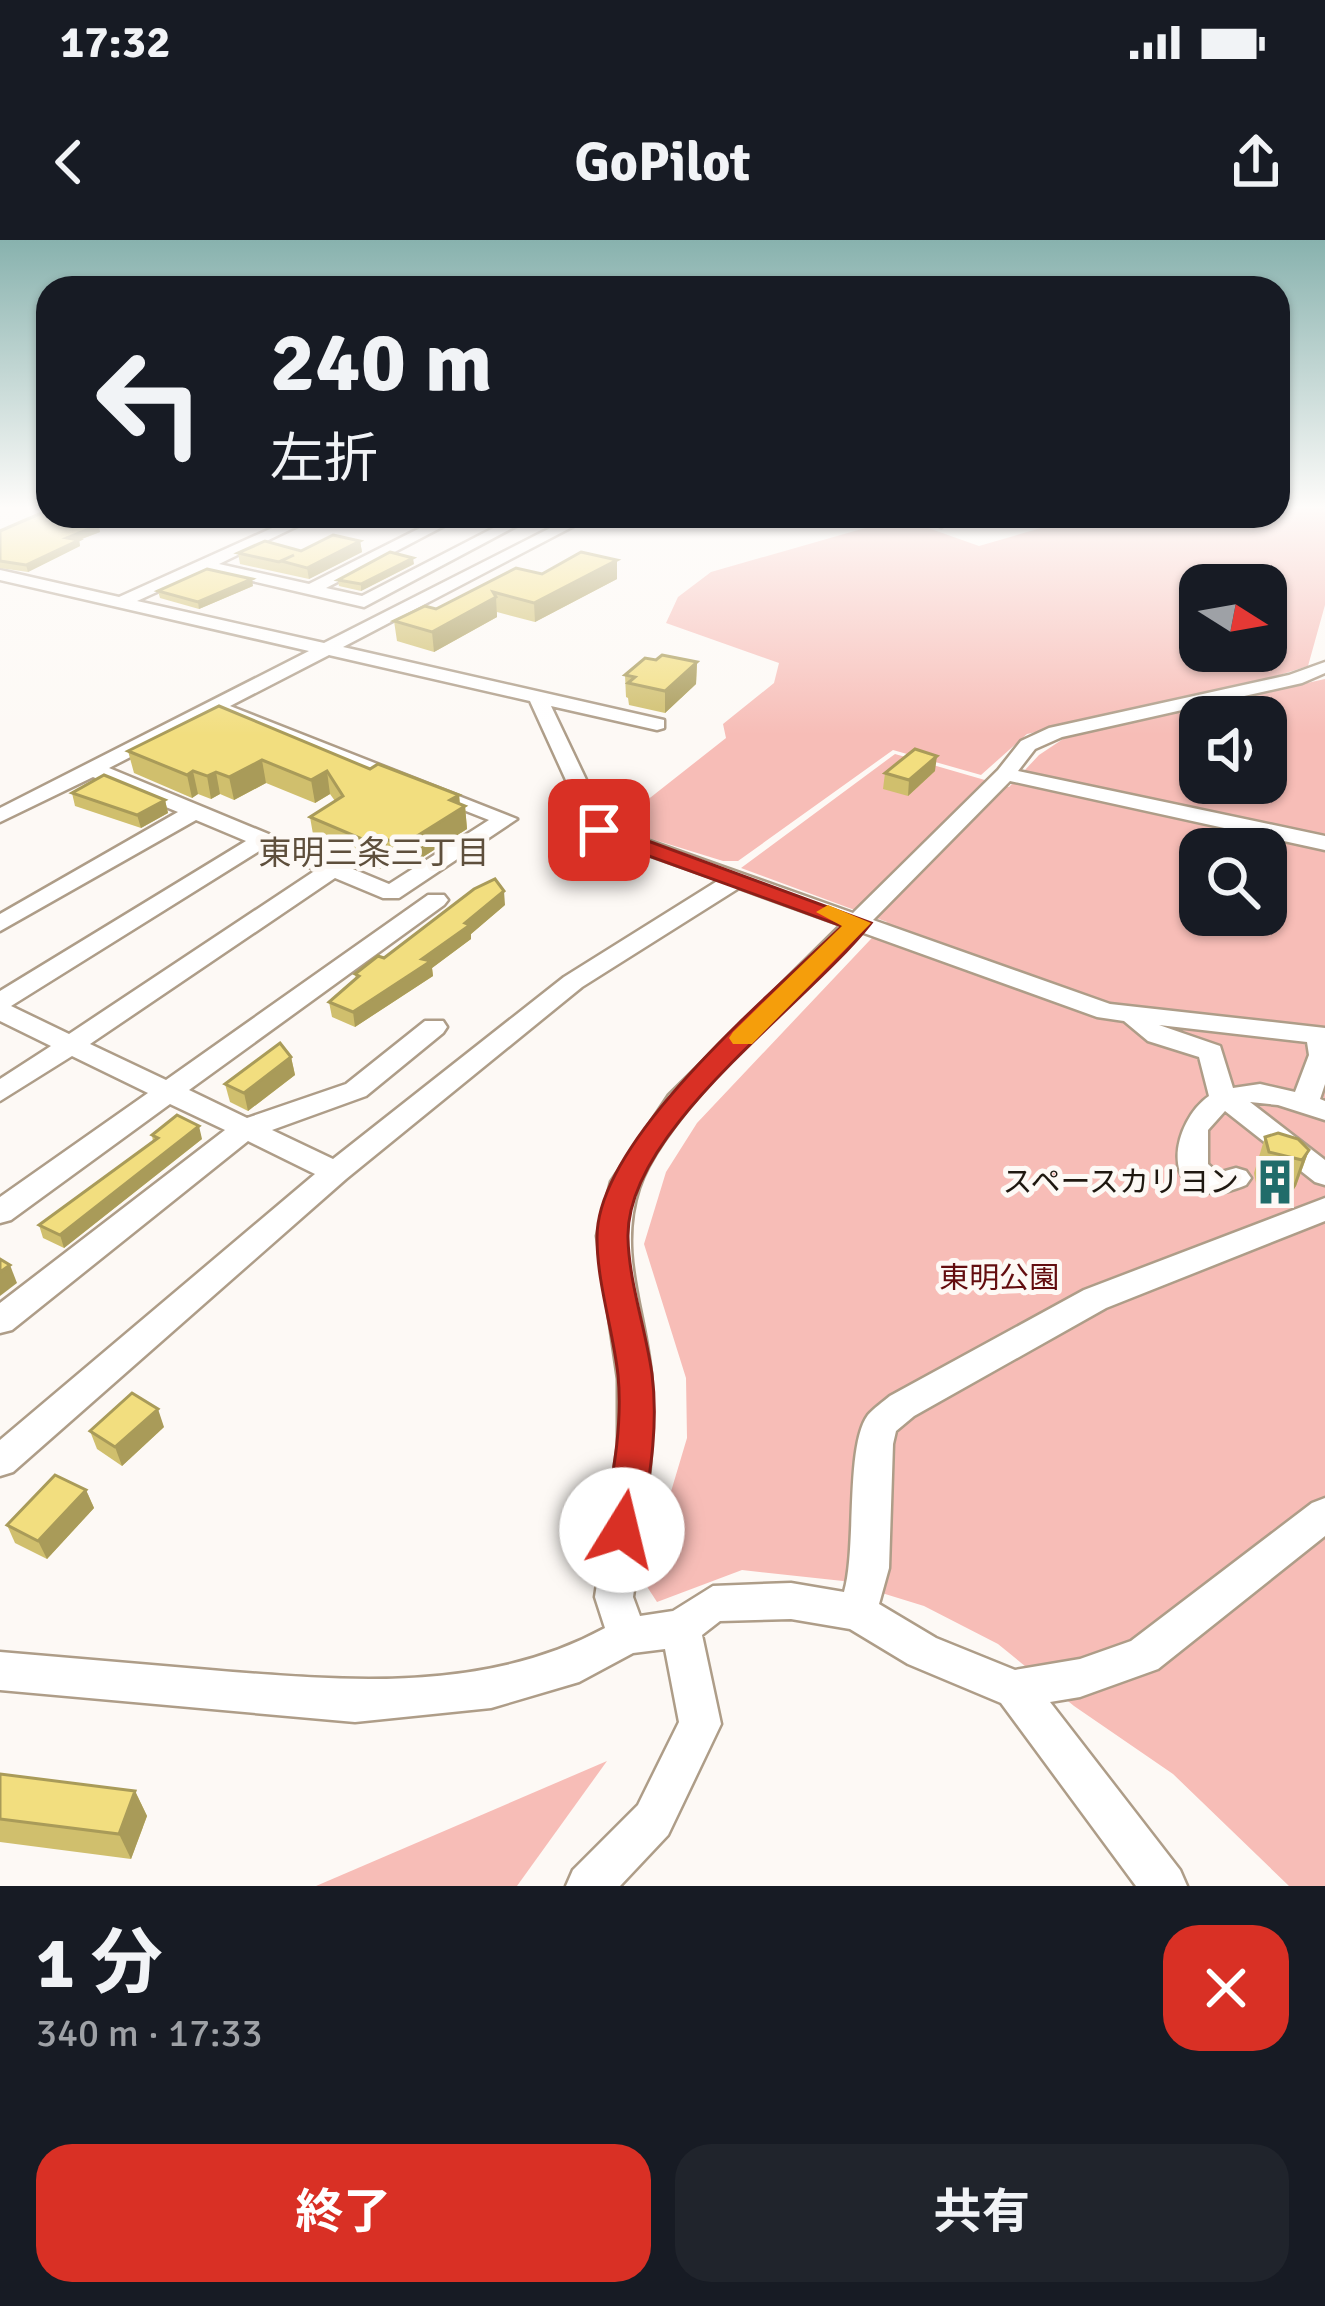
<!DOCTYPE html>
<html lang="ja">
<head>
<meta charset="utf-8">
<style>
	body { margin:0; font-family:Signika,"Noto Sans JP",sans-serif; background:#20242c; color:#f1f3f6; height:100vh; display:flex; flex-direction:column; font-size:45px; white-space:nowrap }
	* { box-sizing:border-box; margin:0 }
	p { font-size:39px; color:#9ea1a6 }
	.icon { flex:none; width:66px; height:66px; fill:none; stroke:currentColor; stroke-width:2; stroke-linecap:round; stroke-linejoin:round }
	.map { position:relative; height:1646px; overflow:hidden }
	.sheet { display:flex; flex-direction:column; background:#171b24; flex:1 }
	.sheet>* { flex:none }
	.top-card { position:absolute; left:36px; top:36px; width:1254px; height:252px; border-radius:36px; box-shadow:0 3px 9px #0004; background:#171b24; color:#f1f3f6; overflow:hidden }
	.needle { width:78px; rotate:101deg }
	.fabs { position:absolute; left:1179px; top:324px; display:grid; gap:24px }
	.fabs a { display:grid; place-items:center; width:108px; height:108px; border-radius:24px; background:#171b24; box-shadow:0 3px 9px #0004; font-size:60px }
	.pin { position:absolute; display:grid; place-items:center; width:102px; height:102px; color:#fff; margin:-51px; border-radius:24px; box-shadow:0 6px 18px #0006 }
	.me { position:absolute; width:132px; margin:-66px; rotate:9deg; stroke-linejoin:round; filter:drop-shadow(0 0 9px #0008) }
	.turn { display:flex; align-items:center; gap:42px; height:252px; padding:0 36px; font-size:54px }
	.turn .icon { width:156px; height:156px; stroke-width:2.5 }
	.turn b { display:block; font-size:84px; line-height:102px }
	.round { display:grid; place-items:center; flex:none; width:126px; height:126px; border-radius:36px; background:#20242c }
	.summary { display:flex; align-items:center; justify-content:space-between; height:204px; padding:0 36px }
	h1 { font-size:72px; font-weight:700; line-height:90px }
	.action { display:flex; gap:24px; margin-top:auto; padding:24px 36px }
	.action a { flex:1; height:138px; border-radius:36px; background:#d93025; color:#fff; font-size:48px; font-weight:700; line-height:138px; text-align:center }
	.action a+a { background:#20242c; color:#f1f3f6 }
	.status { display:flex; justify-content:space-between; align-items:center; height:84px; padding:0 60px; background:#171b24; direction:ltr }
	.status svg { height:33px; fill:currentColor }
	header { display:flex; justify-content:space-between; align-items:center; height:156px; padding:0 36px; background:#171b24; font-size:54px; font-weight:700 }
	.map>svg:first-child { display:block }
	.green { fill:#f7bdb7; fill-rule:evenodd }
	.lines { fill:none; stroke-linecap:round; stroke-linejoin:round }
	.minor-casing { stroke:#ae9d88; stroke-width:5 }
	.minor { fill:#fff; fill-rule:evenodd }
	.wall { fill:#d0bf6d }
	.shaded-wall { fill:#a99b59 }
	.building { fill:#f2de7f; stroke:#a99b59; stroke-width:3 }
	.route { fill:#d93025; stroke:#8d1f18; stroke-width:3 }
	.slow { fill:#f59e0b }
	.labels { text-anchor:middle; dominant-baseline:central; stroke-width:10; stroke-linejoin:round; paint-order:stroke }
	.poi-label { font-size:30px; fill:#1f1810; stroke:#fdf9f5; text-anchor:end }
	.park-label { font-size:30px; fill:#630d0f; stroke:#fdf9f5 }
	.neighbourhood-label { font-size:33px; fill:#5e4f3c; stroke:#fdf9f5 }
</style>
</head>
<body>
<div class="status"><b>17:32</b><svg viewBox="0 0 49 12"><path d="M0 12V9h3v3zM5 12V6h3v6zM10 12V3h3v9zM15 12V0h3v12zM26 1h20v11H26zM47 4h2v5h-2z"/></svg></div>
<header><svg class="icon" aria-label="back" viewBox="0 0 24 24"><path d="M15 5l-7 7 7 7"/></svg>GoPilot<svg class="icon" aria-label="share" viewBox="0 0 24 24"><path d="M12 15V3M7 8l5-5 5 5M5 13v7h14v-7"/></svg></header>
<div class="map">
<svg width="1325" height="1646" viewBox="0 0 1325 1646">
	<rect width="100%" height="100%" fill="#fdf9f5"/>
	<g class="green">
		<path d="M1278,265H1325V365L1308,426L1245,446L1027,494L981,535L893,510L738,621H723L613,587L726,498L723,484L774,443L779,423L666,383L678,357L711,332L900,278L979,306L1058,283L1049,276H1278ZM1200,345H1266V411H1200Z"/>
		<path d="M1325,439V1646H1289L1173,1534L1074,1466L998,1404L924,1366L843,1341L742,1330L657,1362L644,1342L687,1198L686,1138L644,1004L666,932L697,883L887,682L741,628L895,514L1009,547L1039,515L1066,497ZM1200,477H1266V543H1200ZM1200,609H1266V675H1200Z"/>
		<polygon points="607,1521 517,1646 316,1646"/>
	</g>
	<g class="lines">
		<g class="minor-casing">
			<g id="minor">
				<path d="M299,276H318L219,324L309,344L444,276H463L326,348L362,356L517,276H535L364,367L205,330L137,361L324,403L574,276H593L343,407L664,480V488L657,490L551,466L608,586L853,673L998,530L1021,501L1049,488L1289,435L1325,422V433L1302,443L1062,497L1035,509L1018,531L1325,596V610L1010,541L873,680L1110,764L1325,788V844L1320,859L1325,861V880L1278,865L1250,862L1325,920V945L1315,942L1225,871L1208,890V924L1218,933L1236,928L1246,931L1251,938L1246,945C1238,948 1228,952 1219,953C1158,956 1173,881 1209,856L1199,817L1148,801L1124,781L1097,777L861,692C802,752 664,872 639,948C616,1018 649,1077 652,1147C655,1218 643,1287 633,1357L640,1376L673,1371L713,1346L791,1343L844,1352C857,1307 845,1206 868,1175C874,1168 883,1162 890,1156L1084,1050L1325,958V981L1106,1068L914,1176L896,1191L893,1204L889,1328L879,1364L936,1398L1015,1430L1080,1419L1131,1401L1312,1263L1325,1258V1296L1158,1429L1080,1457L1050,1462L1180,1630L1187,1646H1136L1001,1463L908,1424L850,1389L791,1379L720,1381L702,1395L721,1484L668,1595L620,1646H566L573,1630L638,1565L679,1482L665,1409L633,1413L579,1442L491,1468L355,1482L0,1450V1412C70,1418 140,1424 210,1430C342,1441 484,1454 605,1388L595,1357L618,1205V1139L597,996L611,942L669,855L841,685L739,648L582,747L346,939L13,1232L0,1236V1200L315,934L248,901L12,1090L0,1093V1063L225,890L170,864L11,980L0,983V957L148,853L72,816L0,861V839L51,806L0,781V751L246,601L196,580L0,691V674L178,572L93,537L0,582V568L309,411L0,340V330L119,357ZM329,415L530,461L591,595L719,640L564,737L333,919L272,890L366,856L443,793L447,787L443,781H425L346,844L247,878L189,850L444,665L448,660L444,655H428L166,840L90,804L335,638L383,658H399L517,579L230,466ZM216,473L489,580L389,644L109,528ZM264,608L316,630L69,794L11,766ZM1159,785L1307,802L1309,815L1295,852L1260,844L1233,848L1220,806Z"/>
				<polygon points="939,276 956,276 941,287 933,282"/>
			</g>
		</g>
		<use href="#minor" class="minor"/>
	</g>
	<g class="wall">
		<polygon points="0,291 100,292 79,300 80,306 28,332 0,328"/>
		<polygon points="360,301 362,312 309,339 240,324 238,313 301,311"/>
		<polygon points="414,324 361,351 339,346 338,340"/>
		<polygon points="542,334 617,339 535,382 497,372 497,377 434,412 397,401 394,381"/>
		<polygon points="253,346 199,369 160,358 158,351"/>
		<polygon points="656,420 697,422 696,444 665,473 629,465 628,458 626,457 625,435"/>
		<polygon points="128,511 370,529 459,555 460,564 465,566 467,589 404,629 389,623 380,629 314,600 310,577 335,561 330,554 315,563 266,543 234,560 220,554 211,559 198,554 192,558 134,533"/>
		<polygon points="935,531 908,556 883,549 885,533"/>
		<polygon points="72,553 165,560 168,573 141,588 75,566"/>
		<polygon points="505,665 471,694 471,699 432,728 433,736 355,787 332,777 329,762 356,739 355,734 384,718"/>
		<polygon points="291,817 295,835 248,871 230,862 225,844"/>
		<polygon points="152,895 202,899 64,1008 43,998 39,985 153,902"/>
		<polygon points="1265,897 1309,910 1296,946 1290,955 1257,948 1254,933"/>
		<polygon points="164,1187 122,1226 97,1209 90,1191"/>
		<polygon points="86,1250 94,1268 47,1319 15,1303 7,1285"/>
		<polygon points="0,1534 135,1551 147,1576 131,1619 0,1602"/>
	</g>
	<g class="shaded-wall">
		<polygon points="99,285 100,292 79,300 80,306 28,332 26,325 67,298"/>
		<polygon points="360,301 362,312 309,339 307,328"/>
		<polygon points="413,318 414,324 361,351 361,344"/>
		<polygon points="617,320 617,339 535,382 534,363"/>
		<polygon points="252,339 253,346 199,369 198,362"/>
		<polygon points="496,357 497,377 434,412 432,392"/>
		<polygon points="697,422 696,444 665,473 665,451"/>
		<polygon points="937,516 935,531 908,556 909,540"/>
		<polygon points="262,520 266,543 234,560 229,537"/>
		<polygon points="193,531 198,554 192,558 187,535"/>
		<polygon points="327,531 330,554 315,563 311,540"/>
		<polygon points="216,532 220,554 211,559 207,536"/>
		<polygon points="459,555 460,568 465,566 467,589 404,629 401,606 450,560"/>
		<polygon points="165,560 168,573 141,588 137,575"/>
		<polygon points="386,599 389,623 380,629 376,605"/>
		<polygon points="504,651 505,665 471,694 471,699 432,728 433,736 355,787 353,772 422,719"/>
		<polygon points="291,817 295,835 248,871 244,853"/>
		<polygon points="199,886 202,899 64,1008 60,995"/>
		<polygon points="1309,910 1296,946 1290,955 1302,920"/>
		<polygon points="10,1025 17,1043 0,1056 0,1032"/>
		<polygon points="158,1169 164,1187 122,1226 115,1207"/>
		<polygon points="86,1250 94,1268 47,1319 38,1301"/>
		<polygon points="135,1551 147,1576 131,1619 119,1594"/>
	</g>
	<g class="building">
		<polygon points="46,271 48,272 48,276 64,276 99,285 67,298 79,300 26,325 0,321 0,291"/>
		<polygon points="333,295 360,301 307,328 281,321 294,315 279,322 238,313 265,301 301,311"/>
		<polygon points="390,312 413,318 361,344 338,340"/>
		<polygon points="581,312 617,320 534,363 493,352 496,357 432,392 394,381 425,366 436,369 516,328 542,334"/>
		<polygon points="207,329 252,339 198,362 158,351"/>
		<polygon points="662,415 697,422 665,451 628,443 635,437 625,435 645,418 656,420"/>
		<polygon points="219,466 370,529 378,524 459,555 450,560 465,566 401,606 386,599 376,605 310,577 343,556 327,531 311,540 262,520 229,537 216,532 207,536 193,531 187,535 128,511"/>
		<polygon points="915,509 937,516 909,540 885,533"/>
		<polygon points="104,535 165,560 137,575 72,553"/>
		<polygon points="495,639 504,651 465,683 470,685 422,719 431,721 353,772 329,762 359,736 355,734 378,716 384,718 474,649"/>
		<polygon points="280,803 291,817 244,853 225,844"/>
		<polygon points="177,875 199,886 60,995 39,985 158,898 152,895"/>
		<polygon points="1278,893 1298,899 1309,910 1302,920 1269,912 1265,897"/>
		<polygon points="0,1019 10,1025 0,1032"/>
		<polygon points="132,1153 158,1169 115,1207 90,1191"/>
		<polygon points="55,1235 86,1250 38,1301 7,1285"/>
		<polygon points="0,1534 135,1551 119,1594 0,1579"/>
	</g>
	<linearGradient id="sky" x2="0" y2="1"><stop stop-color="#88b2ae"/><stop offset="0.54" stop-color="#fefcfa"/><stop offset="1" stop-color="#fefcfa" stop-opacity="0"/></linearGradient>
	<rect width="1325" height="495" fill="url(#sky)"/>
	<path class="route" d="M599,583L871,683C807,765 625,889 628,998C629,1043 646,1090 652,1134C659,1187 649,1239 641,1290L636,1302L622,1306L609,1302L603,1290C612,1239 623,1187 618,1135C613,1090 597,1043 597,998C596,899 773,753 842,686L591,595L588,590Z"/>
	<polygon class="slow" points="828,665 871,683 752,804 733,804 729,798 733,792 842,686 816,672"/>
	<defs>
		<g id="building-bare" transform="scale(3.6)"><path d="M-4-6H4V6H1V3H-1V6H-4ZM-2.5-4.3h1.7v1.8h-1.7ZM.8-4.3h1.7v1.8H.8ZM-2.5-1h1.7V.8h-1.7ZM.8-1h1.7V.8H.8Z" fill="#206c6a" stroke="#fdf9f5" stroke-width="2.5" paint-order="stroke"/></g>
	</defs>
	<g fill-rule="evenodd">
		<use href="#building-bare" x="1275" y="942"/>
	</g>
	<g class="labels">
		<g class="poi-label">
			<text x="1239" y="942">スペースカリヨン</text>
		</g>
		<g class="park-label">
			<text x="999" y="1038">東明公園</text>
		</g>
		<g class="neighbourhood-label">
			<text x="374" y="613">東明三条三丁目</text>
		</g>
	</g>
</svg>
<div class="fabs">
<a><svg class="needle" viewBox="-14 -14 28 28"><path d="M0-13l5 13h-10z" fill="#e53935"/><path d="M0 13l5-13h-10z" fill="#9ea1a6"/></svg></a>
<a><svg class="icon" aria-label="sound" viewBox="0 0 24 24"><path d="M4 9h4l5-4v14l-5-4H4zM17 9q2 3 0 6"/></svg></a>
<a><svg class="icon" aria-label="search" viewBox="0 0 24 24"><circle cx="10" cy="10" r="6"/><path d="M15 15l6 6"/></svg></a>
</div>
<div class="pin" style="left:599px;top:590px;background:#d93025"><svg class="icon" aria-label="arrive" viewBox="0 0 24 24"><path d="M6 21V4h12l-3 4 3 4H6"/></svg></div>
<svg class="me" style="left:622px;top:1290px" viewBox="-20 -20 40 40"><circle r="19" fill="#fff"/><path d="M0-13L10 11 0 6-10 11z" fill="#d93025"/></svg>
<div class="top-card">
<div class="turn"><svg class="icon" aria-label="left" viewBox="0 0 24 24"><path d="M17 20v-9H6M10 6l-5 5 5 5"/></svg><div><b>240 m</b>左折</div></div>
</div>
</div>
<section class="sheet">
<div class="summary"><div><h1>1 分</h1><p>340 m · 17:33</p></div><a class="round" style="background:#d93025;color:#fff"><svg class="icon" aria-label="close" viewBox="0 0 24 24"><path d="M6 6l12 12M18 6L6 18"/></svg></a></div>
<div class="action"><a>終了</a><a>共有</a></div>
</section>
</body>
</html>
